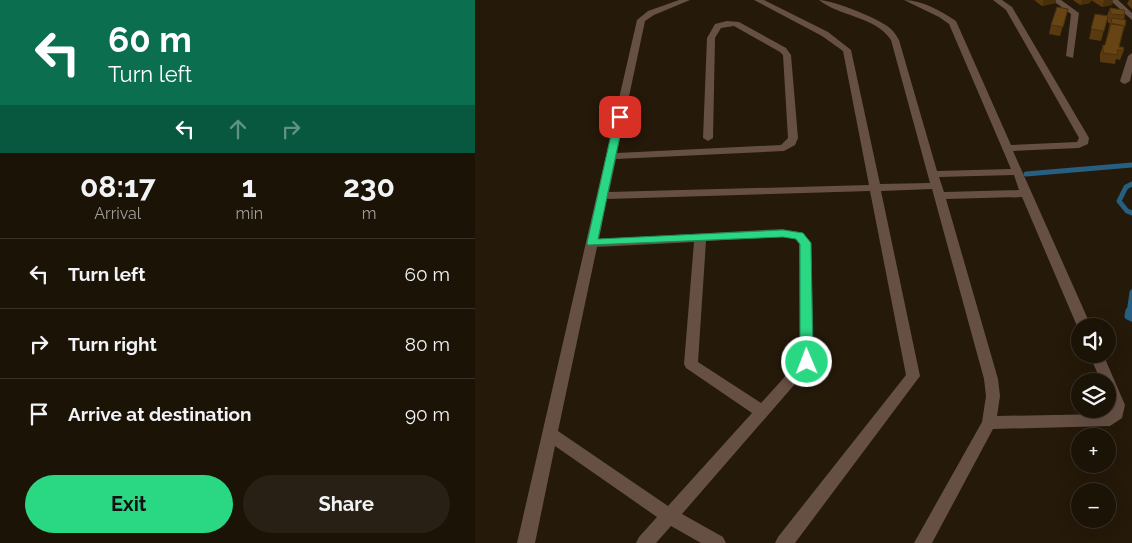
<!DOCTYPE html>
<html lang="en">
<head>
<meta charset="utf-8">
<style>
	body { margin:0; font-family:Raleway,sans-serif; background:#292015; color:#f1f3f6; height:100vh; display:flex; flex-direction:column; font-size:19px; white-space:nowrap }
	* { box-sizing:border-box; margin:0 }
	p { font-size:16px; color:#a09e9b }
	.icon { flex:none; width:28px; height:28px; fill:none; stroke:currentColor; stroke-width:2; stroke-linecap:round; stroke-linejoin:round }
	.map { position:relative; flex:1; overflow:hidden }
	.sheet { display:flex; flex-direction:column; background:#1c1307; width:475px }
	.sheet>* { flex:none }
	.banner { background:#0b6e4f; color:#fff; overflow:hidden }
	.buttons { position:absolute; left:596px; top:318px; display:grid; gap:10px }
	.buttons a { display:grid; place-items:center; width:45px; height:45px; border-radius:50%; background:#1c1307; box-shadow:0 5px 20px #0002,0 0 0 1px #3a3228; font-size:25px }
	.pin { position:absolute; display:grid; place-items:center; width:42px; height:42px; color:#fff; margin:-21px; border-radius:10px; box-shadow:0 2px 8px #0006 }
	.me { position:absolute; width:55px; margin:-28px; rotate:359deg; stroke-linejoin:round; filter:drop-shadow(0 0 4px #0008) }
	.turn { display:flex; align-items:center; gap:18px; height:105px; padding:0 25px; font-size:22px }
	.turn .icon { width:65px; height:65px; stroke-width:2.5 }
	.turn b { display:block; font-size:35px; line-height:42px }
	.lanes { display:flex; align-items:center; height:48px; padding:0 25px; background:#0003; justify-content:center; gap:25px; direction:ltr }
	.lanes .off { opacity:.35 }
	.eta { display:flex; justify-content:space-evenly; align-items:center; height:85px; text-align:center }
	.eta b { font-size:30px; font-weight:700; line-height:35px }
	.cta { display:flex; gap:10px; margin-top:auto; padding:10px 25px }
	.cta a { flex:1; height:58px; border-radius:30px; background:#2ad884; color:#111; font-size:20px; font-weight:700; line-height:58px; text-align:center }
	.cta a+a { background:#292015; color:#f1f3f6 }
	ul { padding:0; list-style:none }
	li { display:flex; align-items:center; gap:15px; height:70px; padding:0 25px; border-top:1px solid #3a3228 }
	li div { flex:1 }
	li b { display:block; font-size:19px }
	li em { font-style:normal }
	main { display:flex; flex:1; min-height:0 }
	.map>svg:first-child { display:block }
	.lines { fill:none; stroke-linecap:round; stroke-linejoin:round }
	.stream-far1 { stroke:#275f80; stroke-width:5 }
	.stream { stroke:#275f80; stroke-width:7 }
	.minor { fill:#665044; fill-rule:evenodd }
	.wall { fill:#593a10 }
	.shaded-wall { fill:#48300d }
	.building { fill:#674413; stroke:#48300d }
	.route { fill:#2ad884; stroke:#1b8c56 }
</style>
</head>
<body>
<main>
<section class="sheet">
<div class="banner">
<div class="turn"><svg class="icon" aria-label="left" viewBox="0 0 24 24"><path d="M17 20v-9H6M10 6l-5 5 5 5"/></svg><div><b>60 m</b>Turn left</div></div>
<div class="lanes"><svg class="icon" aria-label="left" viewBox="0 0 24 24"><path d="M17 20v-9H6M10 6l-5 5 5 5"/></svg><svg class="icon off" aria-label="ahead" viewBox="0 0 24 24"><path d="M12 20V5M6 11l6-6 6 6"/></svg><svg class="icon off" aria-label="right" viewBox="0 0 24 24"><path d="M7 20v-9h11M14 6l5 5-5 5"/></svg></div>
</div>
<div class="eta">
<div><b>08:17</b><p>Arrival</p></div>
<div><b>1</b><p>min</p></div>
<div><b>230</b><p>m</p></div>
</div>
<ul>
<li><svg class="icon" aria-label="left" viewBox="0 0 24 24"><path d="M17 20v-9H6M10 6l-5 5 5 5"/></svg><div><b>Turn left</b></div><em>60 m</em></li>
<li><svg class="icon" aria-label="right" viewBox="0 0 24 24"><path d="M7 20v-9h11M14 6l5 5-5 5"/></svg><div><b>Turn right</b></div><em>80 m</em></li>
<li><svg class="icon" aria-label="arrive" viewBox="0 0 24 24"><path d="M6 21V4h12l-3 4 3 4H6"/></svg><div><b>Arrive at destination</b></div><em>90 m</em></li>
</ul>
<div class="cta"><a>Exit</a><a>Share</a></div>
</section>
<div class="map">
<svg width="657" height="543" viewBox="0 0 657 543">
	<rect width="100%" height="100%" fill="#251909"/>
	<g class="lines">
		<g class="stream-far1">
			<polyline points="551,174 657,165"/>
			<polyline points="657,184 651,187 644,201 652,211 657,213"/>
			<polyline points="654,313 657,292"/>
		</g>
		<polyline class="stream" points="654,311 653,316 657,318"/>
		<g class="minor">
			<path d="M204,0H215L179,15L170,21L142,153L306,145L313,138L308,55L305,52L259,26L246,28L240,38L238,138L233,141L228,138L232,38L240,24L252,21L264,22L311,48L316,55L323,138L320,145L309,151L141,159L134,192L394,185L368,51L347,36L279,0H289L353,32L376,50L405,184L455,183L416,40C400,16 365,17 344,0C358,0 408,20 417,30C420,33 422,37 424,40L462,171L536,169L474,24L464,17L429,0C447,0 466,11 481,21L536,145L602,142L604,138L531,10L518,0H527L537,7L614,138L613,144L604,148L538,151L616,326H605V330L602,326L547,197L471,199L523,379L525,396L522,416L632,414L635,411C636,402 632,391 632,381H626L614,354H628L650,405L647,418L635,426L518,429L457,543H439L507,422L511,396L509,379L457,189L406,191L445,376L320,543H300L303,537L431,375L395,191L132,199L124,239L307,229L328,233L336,243L339,362L207,514L248,537L251,543H226L196,526L181,543H161L164,537L182,517L80,446L60,543H42L162,20L173,11ZM539,175L544,190L469,192L464,177ZM307,237L320,239L324,244L325,360L286,403L223,362L231,241ZM219,242L209,364L211,368L277,413L193,506L83,431L122,247Z"/>
			<polygon points="577,0 586,0 604,13 598,58 591,56 596,14"/>
			<polygon points="635,0 643,0 657,13 657,20"/>
			<polygon points="657,53 657,72 655,81 650,84 647,83 645,81 653,56"/>
		</g>
	</g>
	<g class="wall">
		<polygon points="559,0 581,0 581,3 567,6"/>
		<polygon points="598,0 616,0 615,3 605,5"/>
		<polygon points="616,0 638,0 637,5 627,7"/>
		<polygon points="654,0 657,0 657,9 652,4"/>
		<polygon points="635,8 650,15 649,20 650,26 644,47 649,50 645,60 641,59 640,64 625,62 625,54 628,45 630,45 635,23 633,23 632,19 626,41 614,39 620,14 632,16"/>
		<polygon points="593,9 585,36 574,34 576,25"/>
	</g>
	<g class="shaded-wall">
		<polygon points="568,0 581,0 581,3 567,6"/>
		<polygon points="607,0 616,0 615,3 605,5"/>
		<polygon points="629,0 638,0 637,5 627,7"/>
	</g>
	<g class="building">
		<polygon points="582,7 593,9 588,27 576,25"/>
		<polygon points="635,8 649,10 650,15 636,14"/>
		<polygon points="620,14 633,16 629,31 616,29"/>
		<polygon points="637,18 651,20 650,26 636,23"/>
		<polygon points="636,24 649,26 644,47 648,47 649,50 642,50 643,55 628,53 628,45 630,45"/>
	</g>
	<polygon class="route" points="145,114 149,117 123,239 308,230 328,233 336,243 338,362 336,366 327,366 325,362 325,244 321,239 308,237 113,245 112,243 140,117"/>
</svg>
<div class="buttons">
<a><svg class="icon" aria-label="sound" viewBox="0 0 24 24"><path d="M4 9h4l5-4v14l-5-4H4zM17 9q2 3 0 6"/></svg></a>
<a><svg class="icon" aria-label="layers" viewBox="0 0 24 24"><path d="M12 4l9 5-9 5-9-5zM3 14l9 5 9-5"/></svg></a>
<a>+</a>
<a>−</a>
</div>
<div class="pin" style="left:145px;top:117px;background:#d93025"><svg class="icon" aria-label="arrive" viewBox="0 0 24 24"><path d="M6 21V4h12l-3 4 3 4H6"/></svg></div>
<svg class="me" style="left:332px;top:362px" viewBox="-20 -20 40 40"><circle r="17" fill="#2ad884" stroke="#fff" stroke-width="3"/><path d="M0-11L8 9 0 5-8 9z" fill="#fff"/></svg>
</div>
</main>
</body>
</html>
